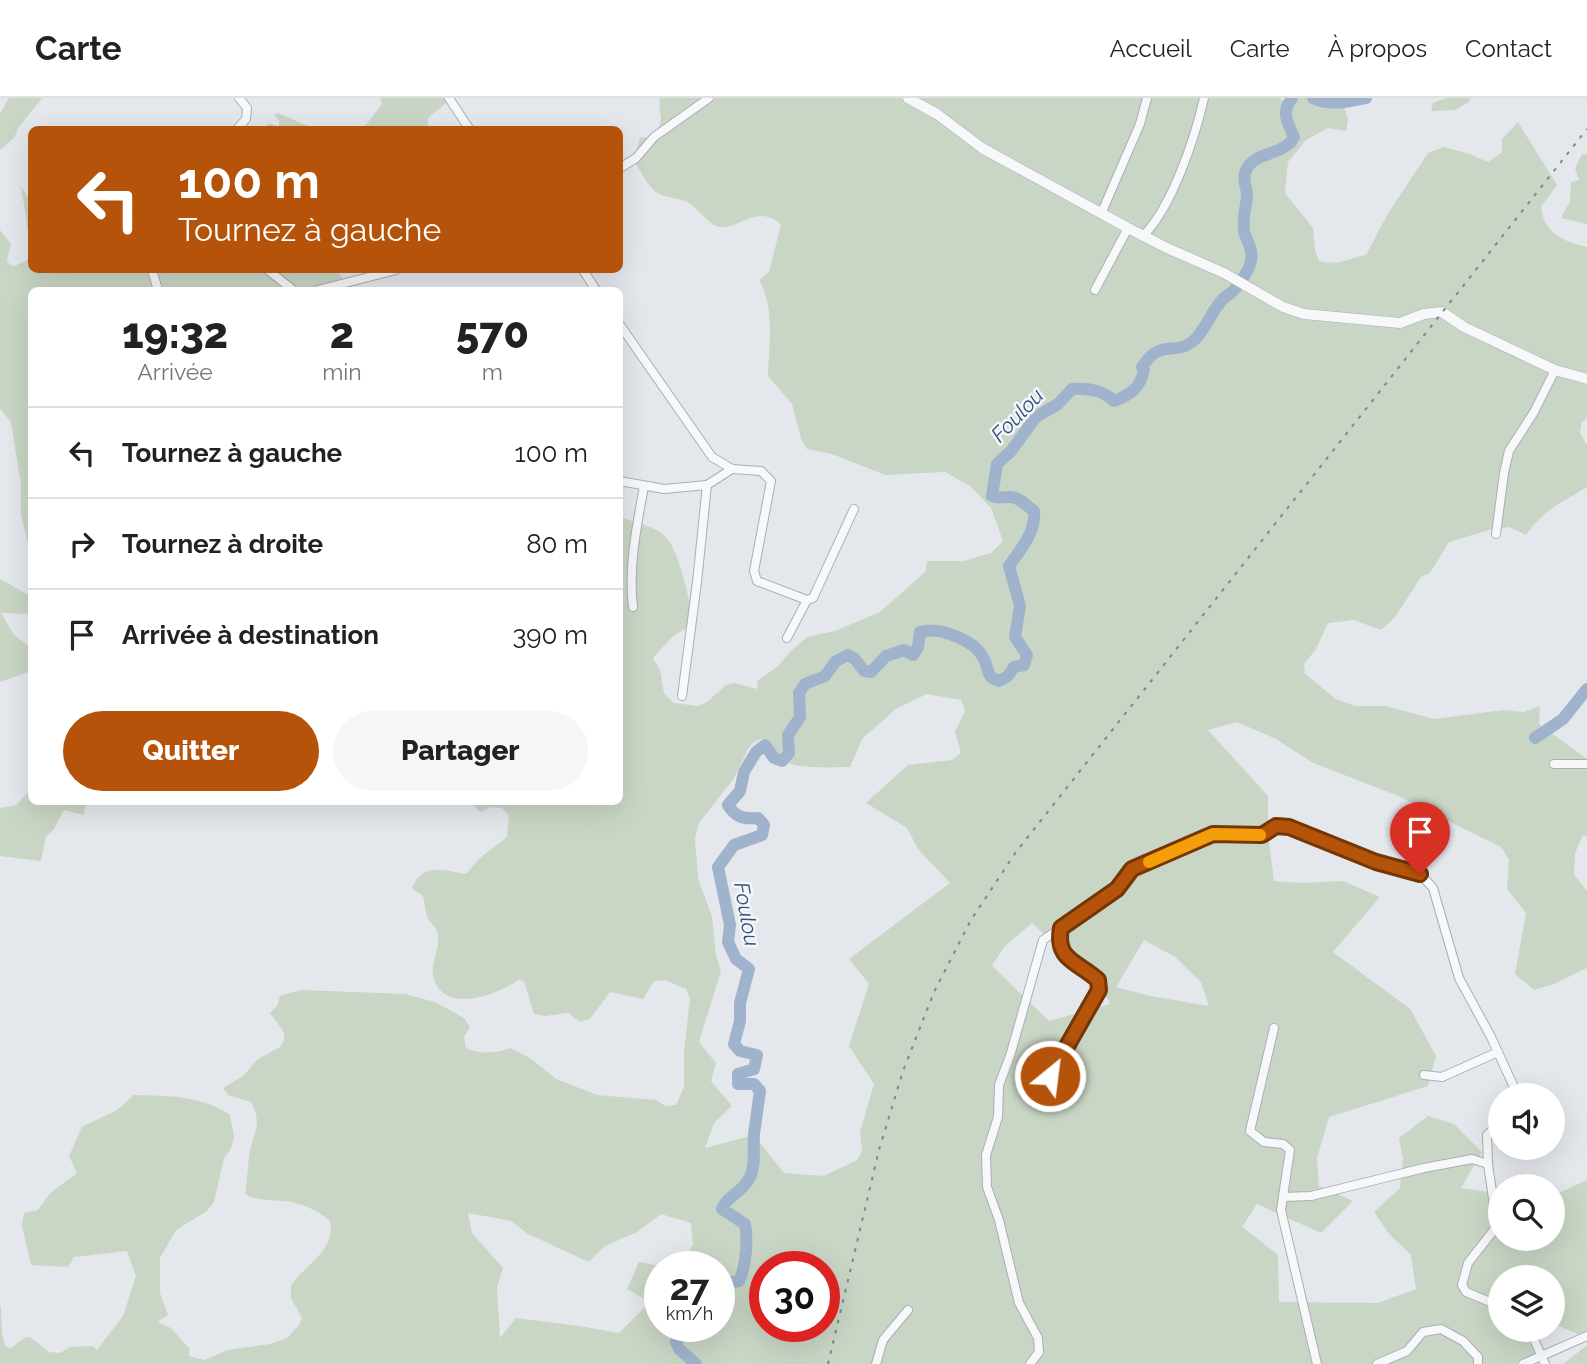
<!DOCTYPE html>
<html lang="fr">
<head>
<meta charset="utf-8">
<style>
	body { margin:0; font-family:Raleway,sans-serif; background:#f6f6f6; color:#222; height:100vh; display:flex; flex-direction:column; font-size:26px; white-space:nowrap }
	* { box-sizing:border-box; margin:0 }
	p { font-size:23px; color:#767676 }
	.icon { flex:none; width:38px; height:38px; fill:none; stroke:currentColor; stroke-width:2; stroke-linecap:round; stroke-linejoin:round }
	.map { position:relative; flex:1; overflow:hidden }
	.drawer { position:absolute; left:28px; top:189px; width:595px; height:518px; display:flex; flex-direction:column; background:#fff; border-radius:10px; box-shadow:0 7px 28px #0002 }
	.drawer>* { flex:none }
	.top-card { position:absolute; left:28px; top:28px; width:595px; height:147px; border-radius:10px; box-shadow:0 7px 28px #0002; background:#b45309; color:#fff; overflow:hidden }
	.tools { position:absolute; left:1488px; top:985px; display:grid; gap:14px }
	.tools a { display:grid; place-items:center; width:77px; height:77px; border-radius:50%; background:#fff; box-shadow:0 7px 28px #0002; font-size:35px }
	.speed { position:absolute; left:644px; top:1153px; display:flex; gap:14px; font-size:35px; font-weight:700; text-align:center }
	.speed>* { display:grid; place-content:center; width:91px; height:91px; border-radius:50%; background:#fff; box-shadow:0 7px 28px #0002; line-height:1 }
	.speed small { font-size:18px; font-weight:400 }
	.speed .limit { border:10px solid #d22; background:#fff; color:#111 }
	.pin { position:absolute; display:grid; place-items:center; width:60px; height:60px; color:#fff; margin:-72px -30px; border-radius:50% 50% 50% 0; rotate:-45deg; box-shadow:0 0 7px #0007 }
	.pin .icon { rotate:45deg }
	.me { position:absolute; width:77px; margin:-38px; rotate:29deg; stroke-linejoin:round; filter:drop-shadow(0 0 5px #0008) }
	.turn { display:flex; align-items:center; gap:24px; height:147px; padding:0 35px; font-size:32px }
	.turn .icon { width:91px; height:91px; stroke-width:2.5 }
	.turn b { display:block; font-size:49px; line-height:60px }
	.eta { display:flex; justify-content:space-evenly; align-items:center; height:119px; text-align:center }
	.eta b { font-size:42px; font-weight:800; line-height:49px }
	.button { display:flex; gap:14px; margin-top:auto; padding:14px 35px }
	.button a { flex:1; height:80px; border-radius:42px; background:#b45309; color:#fff; font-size:28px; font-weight:800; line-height:80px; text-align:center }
	.button a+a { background:#f6f6f6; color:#222 }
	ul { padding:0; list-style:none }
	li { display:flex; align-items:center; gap:21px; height:91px; padding:0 35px; border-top:2px solid #e0e0e0 }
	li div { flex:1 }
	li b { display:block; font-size:26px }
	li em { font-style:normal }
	header { display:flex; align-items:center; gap:42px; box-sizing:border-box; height:98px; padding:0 35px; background:#fff; border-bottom:2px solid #e0e0e0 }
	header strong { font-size:33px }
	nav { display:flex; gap:38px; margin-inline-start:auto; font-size:24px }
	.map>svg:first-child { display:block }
	.green { fill:#c9d6c5; fill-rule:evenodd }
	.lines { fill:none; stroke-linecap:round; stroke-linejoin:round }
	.river { stroke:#9fb4cc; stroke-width:12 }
	.minor-casing { stroke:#a9aeb7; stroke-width:10 }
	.tertiary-casing { stroke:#a9aeb7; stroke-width:11 }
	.minor { stroke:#f7f8fa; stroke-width:8 }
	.tertiary { stroke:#f7f8fa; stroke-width:10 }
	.rail { stroke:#7d8696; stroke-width:2; stroke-dasharray:3.5 7; stroke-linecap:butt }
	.route-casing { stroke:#753606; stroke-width:18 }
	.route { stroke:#b45309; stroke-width:12 }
	.slow { stroke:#f59e0b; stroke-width:12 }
	.labels { text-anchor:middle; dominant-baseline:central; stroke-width:5; stroke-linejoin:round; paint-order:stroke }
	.water-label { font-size:21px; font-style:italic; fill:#34527a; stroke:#f4f6f9 }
</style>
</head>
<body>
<header>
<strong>Carte</strong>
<nav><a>Accueil</a><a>Carte</a><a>À propos</a><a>Contact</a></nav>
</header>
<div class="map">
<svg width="1587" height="1266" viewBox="0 0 1587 1266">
	<rect width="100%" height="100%" fill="#e4e7ec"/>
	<g class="green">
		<polygon points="9,0 42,0 18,30 14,40 0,52 0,16"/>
		<polygon points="380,0 452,0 428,20 428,31 362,32 382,6"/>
		<path d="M660,0H1280L1287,7L1292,0H1342L1348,22L1346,33L1328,30L1306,42L1288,64L1285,95L1313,130L1315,152L1319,163C1343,168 1346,160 1366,157L1387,117L1428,55L1444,49L1470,56L1488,64L1502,54V41L1518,24L1557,87L1541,109C1544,136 1563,143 1587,149V320L1582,324L1580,335L1587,347V389C1559,407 1546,409 1526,437L1509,429L1492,431L1449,444L1430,475L1421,479L1395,519L1381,532L1354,522L1328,525L1316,551L1304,566L1305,576L1336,601L1355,608H1386L1434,621L1504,612L1524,614L1540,608L1539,626L1587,661V738L1583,737L1575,755L1574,776L1587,793V870L1554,886L1534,892L1515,876L1526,815L1507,791L1509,762L1501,749L1396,697L1313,665L1276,641L1237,624L1208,632L1268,698V736L1274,783L1302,785L1343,783L1380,799L1333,854L1410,911L1436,958L1428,988L1329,1019L1317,1060L1319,1088L1353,1103L1321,1135L1257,1106L1242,1129L1278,1157L1279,1204L1378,1205L1416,1191L1411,1157L1390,1137L1374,1114L1400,1090L1403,1061L1399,1040L1428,1018L1454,1026L1482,1054L1461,1090L1495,1095L1500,1091V1141H1552V1098L1587,1082V1240L1552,1225V1180H1500V1232H1535L1531,1235L1536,1256L1528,1266H0V1206C3,1221 0,1236 6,1249L11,1250L24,1240L30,1239L49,1254L60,1255L70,1249L93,1248L97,1252L123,1218L136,1178L127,1153L74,1159L68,1169L31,1167L22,1128L24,1115L38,1112L50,1095L77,1075L69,1058L82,1029L117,1012L134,997C167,998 201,997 230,1017L234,1039L231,1051L224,1060L214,1104L207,1113L176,1132L160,1160V1195L168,1217L157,1224L171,1230L189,1250V1258L204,1262L228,1252L271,1246L287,1240L299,1227L302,1220L291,1200V1188C304,1166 336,1154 330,1123C319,1113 300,1104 284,1103C271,1102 257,1103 245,1096C247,1082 248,1066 250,1052C255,1031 262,1025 251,1004L228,997L223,990L243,978L258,961L280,949L284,942V934L270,915L277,908L280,898L301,892L405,896L435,904L464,920L470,929L464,939L466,950C480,956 495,956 510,950L530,960L556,981L597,997L656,1002L665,1008L676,1007L684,989V954L690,901L686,891L665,882L654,883L643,901L610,894L590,921L580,924L568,915L545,918L534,916L524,883L518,882C499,897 444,916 434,881C429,867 440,852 438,838C437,830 431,826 428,820C425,814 425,805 423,798L412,790C422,764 444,772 466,776L480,760L507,739L509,717L502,710L491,709L480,714L471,704H620V419C634,424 654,428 665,438C679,451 692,508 692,527L673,538L653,560L660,572L664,595L674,605L698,608L707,604L726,587L734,585L757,591L758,582L777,569L792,552L807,539L835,533L880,514L926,473L927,463H964L991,455L1003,443L991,410L970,388L945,374L885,377L832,356L807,351L801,341L792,306L768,278C769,247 775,209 759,182L769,174L781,127C756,103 736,136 716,128C707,124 699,112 691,106C681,99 666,101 656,94C647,88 640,71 634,63L640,39L652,40C668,17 657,21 660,0ZM927,596L961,602L965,613L955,634L961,655L952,662L908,667L866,705L907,730L918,751L950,785L849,861L869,886L849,948L874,986L860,1034L862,1053L857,1062L824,1078L784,1075L754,1037L705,1050L714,1025L732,1008L711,983L716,965L699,944L721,873L716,858L712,819L698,780L695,741L699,725L734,680L749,649L754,644L763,640C771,675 822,669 850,669L862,641L897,610ZM1032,825L1056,848L1095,878L1110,906L1049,923L992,868L1004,849ZM1144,842L1175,859L1201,884L1209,908L1150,898L1116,889ZM468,1115L511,1123L528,1136L589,1164L605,1148L637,1134L661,1116L691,1125L693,1147L680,1168L719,1169V1228H660V1168L639,1164L627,1191L650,1204L619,1235L579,1228L516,1220L500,1240L497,1189L503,1170L472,1135ZM765,1169H824V1228H765Z"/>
		<polygon points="1446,0 1470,0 1469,4 1455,12 1431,13 1433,5"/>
		<polygon points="278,15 315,31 269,31 266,28 269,25 279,29 279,22 274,17"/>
		<polygon points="1582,56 1587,56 1587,126 1561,120 1570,103 1571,84 1579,82 1575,70"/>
		<polygon points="21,88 28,100 31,98 31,152"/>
		<polygon points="0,132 11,146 7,162 10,167 15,168 31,160 32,172 338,172 347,192 32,192 32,454 30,454 21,417 21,387 11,324 0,311"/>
		<polygon points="0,481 32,499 31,516 1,515 14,537 31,550 31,573 0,584"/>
		<polygon points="31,691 32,704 86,704 84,717 64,712 54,731 46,739 41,763 0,758 0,710 16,707"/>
		<polygon points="1523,1075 1535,1088 1504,1088"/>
		<polygon points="1587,1247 1587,1266 1563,1266"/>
	</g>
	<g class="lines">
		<g class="river">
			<path d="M1313,0C1330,8 1348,4 1366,0"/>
			<polyline points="1535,640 1563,621 1587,591"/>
			<path d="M719,1186L739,1183C746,1170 748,1141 745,1126L722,1111C728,1096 741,1097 750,1079C756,1066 753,1051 754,1036C756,1022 758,1007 760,993L754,986H738V976L754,971L757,957L740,953L734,946L740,923V905L749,871L736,861L728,844L730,827L718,769L734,747L762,737L764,727L758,720C744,721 736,720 728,707L740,693L744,674L756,654L765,647L774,660L782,663L789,655L788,637L800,619L799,595L805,586L825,578L836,563L848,557L855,561L864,573L871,574L886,558L904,552L913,557L918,549L920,534C939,528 975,542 984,561C989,572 986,579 999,583L1008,578L1014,569L1024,567L1027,557L1015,539L1020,508L1009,468C1021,451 1036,434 1034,413C1027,408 1018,398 1009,399C1001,399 1000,401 992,398L997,366L1011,353L1036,319L1058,306L1072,291C1088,290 1103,292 1114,303C1132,296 1140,290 1144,272L1142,269C1161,240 1173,258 1192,244C1205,234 1211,213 1223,201C1227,197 1232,195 1235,191C1243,182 1254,165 1251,153C1250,146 1245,139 1244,133C1242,121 1247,107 1247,95C1246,88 1243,83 1245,75C1252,52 1284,59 1294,39C1287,24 1281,14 1292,0"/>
			<polyline points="696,1266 679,1251 676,1244 681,1239 705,1228"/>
		</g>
		<g class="minor-casing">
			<g id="minor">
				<polyline points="449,0 470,32"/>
				<polyline points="236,32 246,21 247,10 239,0"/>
				<polyline points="620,70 636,60 654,39 709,0"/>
				<polyline points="1101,116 1140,26 1147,0"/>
				<path d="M1143,138C1172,109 1195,40 1204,0"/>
				<polyline points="152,172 158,192"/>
				<polyline points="268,172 293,192"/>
				<polyline points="583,172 596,192"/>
				<polyline points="318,192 396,172"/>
				<polyline points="1095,192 1128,130"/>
				<polyline points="620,227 712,359 732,371 761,373 771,383 754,473 757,483 807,502"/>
				<polyline points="620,383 664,391 707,387 732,371"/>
				<polyline points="1496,436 1504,375 1509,353 1534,314 1555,272"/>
				<path d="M633,509C628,469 637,427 644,388"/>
				<polyline points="787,540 807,502 813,500 854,411"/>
				<polyline points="682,598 697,484 707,387"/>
				<polyline points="1554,666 1587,666"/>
				<polyline points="1274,930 1250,1033 1264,1044 1283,1046 1290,1052 1281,1112 1317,1266"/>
				<polyline points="1424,977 1442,979 1498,954"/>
				<polyline points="1050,978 1099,892 1098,882 1088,872 1062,856 1058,843 1061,830"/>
				<polyline points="1500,1025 1487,1037 1488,1066 1497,1128 1468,1165 1462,1187 1466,1194 1500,1208"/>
				<polyline points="1283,1099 1311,1098 1424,1070 1472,1061 1488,1066"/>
				<polyline points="1530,1232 1545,1266"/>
				<polyline points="876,1266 883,1242 908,1212"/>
				<polyline points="1030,1266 1039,1254 1038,1240 1019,1205 999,1122 987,1089 986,1057 998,1019 999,987 1010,958 1043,842 1117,791 1132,771 1213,736 1262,737 1276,728 1289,729 1376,764 1420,776 1433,790 1459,880 1491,939 1518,998"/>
				<polyline points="1377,1266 1407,1253 1423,1234 1441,1231 1463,1243 1478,1259 1478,1266"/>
				<polyline points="1523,1266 1587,1238"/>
			</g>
		</g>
		<g class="tertiary-casing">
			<polyline id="tertiary" points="908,0 937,16 982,50 1128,130 1167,150 1224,175 1283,209 1304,216 1400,225 1424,216 1442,214 1464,229 1555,272 1587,281"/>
		</g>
		<use href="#minor" class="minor"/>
		<use href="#tertiary" class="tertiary"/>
		<polyline class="rail" points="828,1266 879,1052 903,973 934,894 971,822 1016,754 1587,31"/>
	</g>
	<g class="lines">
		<g class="route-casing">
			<path id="route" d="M1050,978L1099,892L1098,882C1077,863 1055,862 1061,830L1117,791L1132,771L1213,736L1262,737L1276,728L1289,729L1376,764L1420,776"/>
		</g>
		<use href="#route" class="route"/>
		<polyline class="slow" points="1149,764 1213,736 1260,737"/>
	</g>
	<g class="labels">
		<g class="water-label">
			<text transform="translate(1017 317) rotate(-46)">Foulou</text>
			<text transform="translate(747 816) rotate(80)">Foulou</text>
		</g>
	</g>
</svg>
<div class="tools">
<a><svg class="icon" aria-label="sound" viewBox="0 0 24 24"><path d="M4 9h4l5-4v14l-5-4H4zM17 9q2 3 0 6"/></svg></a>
<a><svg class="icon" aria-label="search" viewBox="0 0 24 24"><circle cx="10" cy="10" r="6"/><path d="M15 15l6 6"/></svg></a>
<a><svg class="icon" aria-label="layers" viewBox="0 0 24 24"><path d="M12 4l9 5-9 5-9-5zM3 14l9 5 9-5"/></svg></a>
</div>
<div class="speed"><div>27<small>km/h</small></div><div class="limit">30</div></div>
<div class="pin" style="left:1420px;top:776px;background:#d93025"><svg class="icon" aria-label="arrive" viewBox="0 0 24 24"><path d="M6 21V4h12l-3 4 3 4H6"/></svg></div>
<svg class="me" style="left:1050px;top:978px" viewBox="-20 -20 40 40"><circle r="17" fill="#b45309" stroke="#fff" stroke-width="3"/><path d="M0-11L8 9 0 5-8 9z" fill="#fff"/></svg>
<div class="top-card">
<div class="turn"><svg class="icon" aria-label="left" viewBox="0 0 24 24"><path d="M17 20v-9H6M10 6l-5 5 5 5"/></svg><div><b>100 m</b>Tournez à gauche</div></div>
</div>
<section class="drawer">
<div class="eta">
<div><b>19:32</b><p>Arrivée</p></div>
<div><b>2</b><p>min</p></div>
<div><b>570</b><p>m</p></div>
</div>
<ul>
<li><svg class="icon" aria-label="left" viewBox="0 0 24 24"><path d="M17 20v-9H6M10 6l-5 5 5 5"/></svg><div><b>Tournez à gauche</b></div><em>100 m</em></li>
<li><svg class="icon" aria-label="right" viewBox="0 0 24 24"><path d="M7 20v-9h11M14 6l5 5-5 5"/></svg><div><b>Tournez à droite</b></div><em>80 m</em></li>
<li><svg class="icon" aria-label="arrive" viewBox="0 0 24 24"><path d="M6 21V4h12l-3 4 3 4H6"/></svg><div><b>Arrivée à destination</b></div><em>390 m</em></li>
</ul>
<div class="button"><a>Quitter</a><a>Partager</a></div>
</section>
</div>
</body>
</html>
